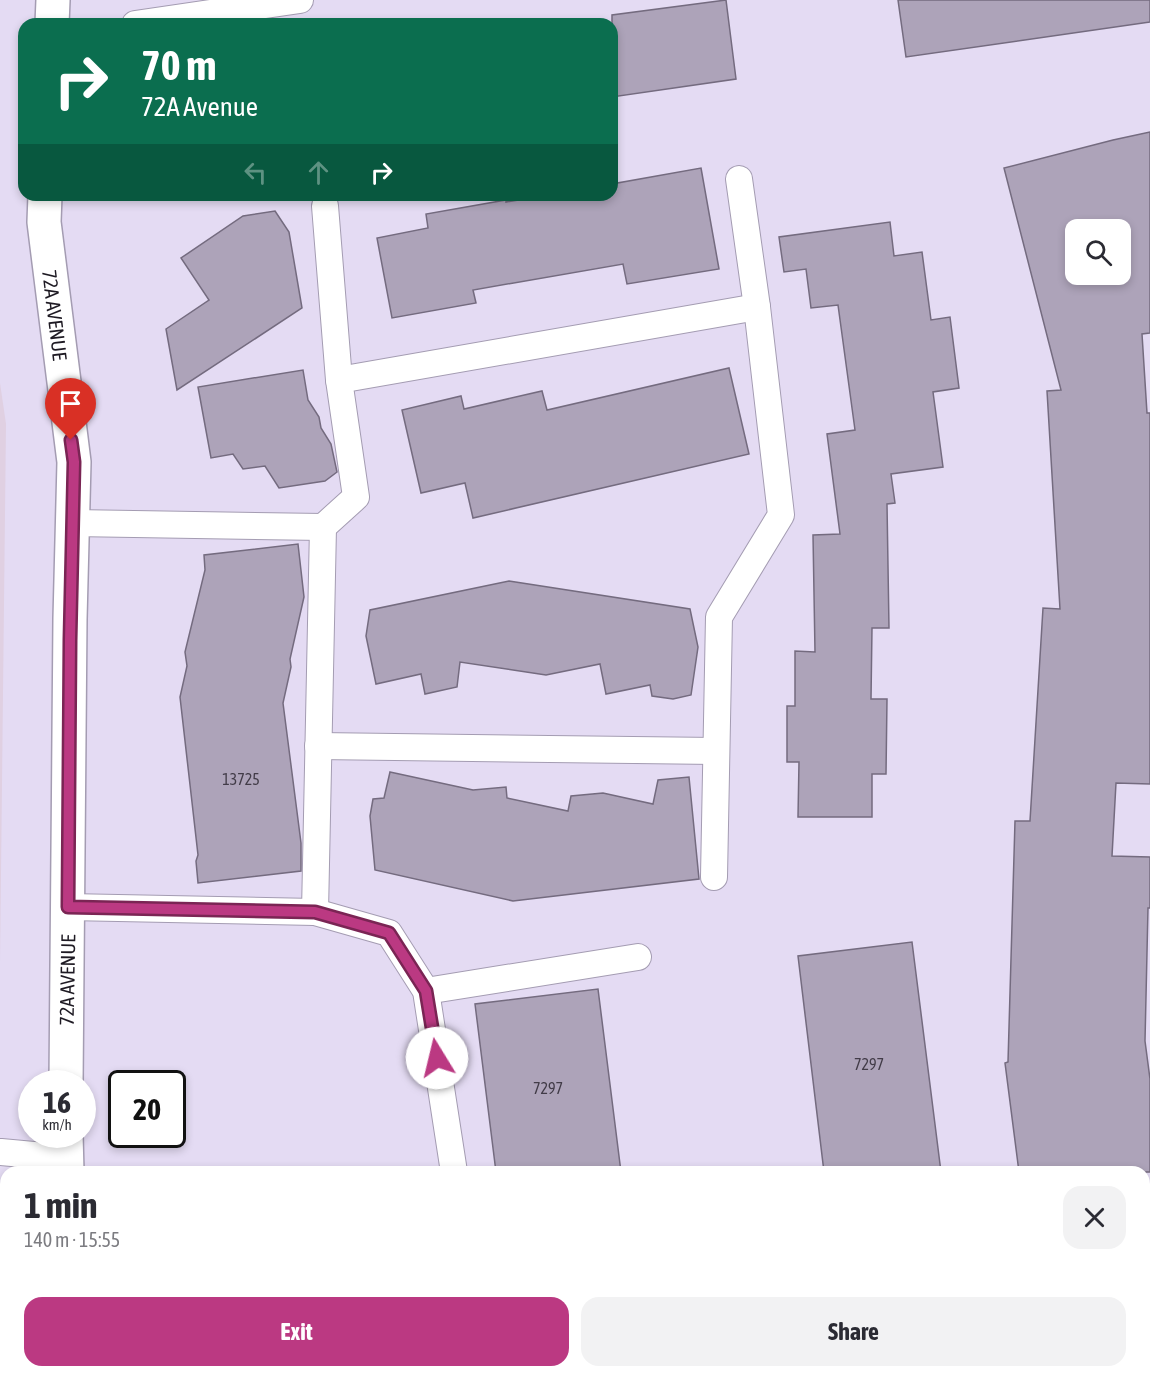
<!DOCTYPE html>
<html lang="en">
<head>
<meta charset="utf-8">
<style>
	body { margin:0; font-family:"Asap Condensed",sans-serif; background:#f2f2f3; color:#2b2b33; height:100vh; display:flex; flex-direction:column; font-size:22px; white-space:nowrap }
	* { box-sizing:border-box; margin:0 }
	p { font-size:20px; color:#7c7c81 }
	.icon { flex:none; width:33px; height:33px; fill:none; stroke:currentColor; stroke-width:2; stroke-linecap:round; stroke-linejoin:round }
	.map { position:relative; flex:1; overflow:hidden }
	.drawer { position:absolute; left:0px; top:1166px; width:1150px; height:212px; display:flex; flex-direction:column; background:#fff; border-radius:18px 18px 0 0; box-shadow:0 3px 9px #0003 }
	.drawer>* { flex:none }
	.banner { position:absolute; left:18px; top:18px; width:600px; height:183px; border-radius:18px; box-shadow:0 3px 9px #0003; background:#0b6e4f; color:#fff; overflow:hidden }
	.fabs { position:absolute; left:1065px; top:219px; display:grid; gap:12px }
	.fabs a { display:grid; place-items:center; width:66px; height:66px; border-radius:12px; background:#fff; box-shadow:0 3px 9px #0003; font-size:30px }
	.speed { position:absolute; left:18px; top:1070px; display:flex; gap:12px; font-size:30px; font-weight:700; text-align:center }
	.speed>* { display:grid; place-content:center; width:78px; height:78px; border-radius:50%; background:#fff; box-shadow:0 3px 9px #0003; line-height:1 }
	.speed small { font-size:15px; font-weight:400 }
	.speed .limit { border:3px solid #111; border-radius:9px; background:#fff; color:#111 }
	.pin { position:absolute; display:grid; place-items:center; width:51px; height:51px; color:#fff; margin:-62px -26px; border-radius:50% 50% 50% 0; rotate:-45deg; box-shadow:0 0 6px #0007 }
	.pin .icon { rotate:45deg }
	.me { position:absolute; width:66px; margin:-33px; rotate:351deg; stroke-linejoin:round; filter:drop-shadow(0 0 4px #0008) }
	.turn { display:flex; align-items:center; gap:21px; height:126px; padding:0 24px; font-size:27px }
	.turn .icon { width:78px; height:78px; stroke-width:2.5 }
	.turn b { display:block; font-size:42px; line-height:51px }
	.lanes { display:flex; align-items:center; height:57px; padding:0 24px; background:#0003; justify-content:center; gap:30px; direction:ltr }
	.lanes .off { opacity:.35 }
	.round { display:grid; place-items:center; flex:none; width:63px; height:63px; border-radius:18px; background:#f2f2f3 }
	.head { display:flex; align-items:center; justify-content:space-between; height:102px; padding:0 24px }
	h1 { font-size:36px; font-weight:700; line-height:45px }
	.primary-button { display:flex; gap:12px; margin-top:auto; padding:12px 24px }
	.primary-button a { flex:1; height:69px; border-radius:18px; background:#bb3982; color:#fff; font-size:24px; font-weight:700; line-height:69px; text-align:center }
	.primary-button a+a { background:#f2f2f3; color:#2b2b33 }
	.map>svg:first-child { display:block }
	.commercial { fill:#e0d0e2 }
	.building { fill:#ada3b9; stroke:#746b7f; stroke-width:1.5; fill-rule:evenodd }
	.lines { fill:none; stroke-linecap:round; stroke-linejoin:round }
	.service-casing { stroke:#a49cb2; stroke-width:28 }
	.tertiary-casing { stroke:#a49cb2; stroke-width:36 }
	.service { stroke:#fff; stroke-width:26 }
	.tertiary { stroke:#fff; stroke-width:33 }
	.route-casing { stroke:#7a2554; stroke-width:15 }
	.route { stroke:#bb3982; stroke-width:10 }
	.labels { text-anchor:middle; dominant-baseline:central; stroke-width:6; stroke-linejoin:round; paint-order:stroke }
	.number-label { font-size:16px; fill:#423c48 }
	.street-label { font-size:20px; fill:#1e1a23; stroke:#fff }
</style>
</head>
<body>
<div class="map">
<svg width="1150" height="1376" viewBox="0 0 1150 1376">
	<rect width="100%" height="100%" fill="#e4dbf3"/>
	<g class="commercial">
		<polygon points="0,383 6,424 0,963"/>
		<polygon points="0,1272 6,1313 6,1371 14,1371 15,1376 0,1376"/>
	</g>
	<g class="building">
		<polygon points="726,0 736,79 612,97 612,15"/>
		<polygon points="898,0 1150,0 1150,22 906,57"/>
		<path d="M1150,132V333L1142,334L1147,413H1150V784L1116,783L1112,856L1150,857V908H1148L1145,1041L1150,1079V1172H1019L1005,1063L1008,1062L1015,821H1030L1043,608L1060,609L1047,391L1061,390L1004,168L1113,140ZM1076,230H1120V274H1076Z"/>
		<polygon points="701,168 719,269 627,284 623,264 473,290 476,303 392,318 377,238 428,228 426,214 506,200 506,202 549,195 612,195 612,184"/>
		<polygon points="275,211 289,232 302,308 177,390 166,329 209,300 181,258 243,216"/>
		<polygon points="890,222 894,256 922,252 931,320 950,317 959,388 933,392 943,467 891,474 895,503 887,504 889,628 872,628 871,699 887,699 886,774 872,774 872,817 798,817 799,762 787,762 787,706 795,706 795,651 815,652 813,535 840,534 827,434 855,430 838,305 811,308 806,269 784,272 779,237"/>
		<polygon points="729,368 749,454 473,518 465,483 421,493 402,410 461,396 464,409 542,391 547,410"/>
		<polygon points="303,370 308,400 319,417 321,428 331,444 337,472 325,481 279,488 265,466 243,469 233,454 211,458 198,387"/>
		<polygon points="298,544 304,597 290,659 291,667 283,703 301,843 301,871 198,883 196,861 198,855 180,697 187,666 185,652 205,570 204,555"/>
		<polygon points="509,581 690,609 698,647 691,695 673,699 652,696 650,685 606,694 600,664 546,675 460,662 457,687 425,694 421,674 376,684 366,636 370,610"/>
		<polygon points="390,772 473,790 506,787 507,798 568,811 571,796 603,793 653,804 658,780 689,777 699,879 513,901 375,870 370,816 373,799 384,798"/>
		<polygon points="912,942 941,1172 824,1172 798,956"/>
		<polygon points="598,989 621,1172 496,1172 475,1004"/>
	</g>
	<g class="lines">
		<g class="service-casing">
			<g id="service">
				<polyline points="135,24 300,0"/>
				<polyline points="339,380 757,307"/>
				<polyline points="73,523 323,527 356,497 339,380 325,206"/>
				<polyline points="318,746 716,751"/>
				<polyline points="714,877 719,617 781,515 757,307 739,179"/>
				<polyline points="68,907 315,912 389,933 426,991 454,1172"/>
				<polyline points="315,912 323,527"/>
				<polyline points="426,991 638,957"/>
				<polyline points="1,1152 66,1158"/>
				<polyline points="485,1371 486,1376"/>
			</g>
		</g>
		<g class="tertiary-casing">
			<g id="tertiary">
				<polyline points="52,24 53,0"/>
				<polyline points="45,195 44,222 74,462 70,619 66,1083"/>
				<polyline points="66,1134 67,1172"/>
				<polyline points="87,1371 88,1376"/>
			</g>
		</g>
		<use href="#service" class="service"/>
		<use href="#tertiary" class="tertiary"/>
	</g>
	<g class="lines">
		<g class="route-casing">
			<polyline id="route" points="71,440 74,462 70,640 68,907 315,912 389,933 426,991 437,1058"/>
		</g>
		<use href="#route" class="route"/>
	</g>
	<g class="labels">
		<g class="number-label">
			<text x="241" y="779">13725</text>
			<text x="869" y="1064">7297</text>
			<text x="548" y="1088">7297</text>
		</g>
		<g class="street-label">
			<text transform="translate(55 315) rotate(83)">72A AVENUE</text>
			<text transform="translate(67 980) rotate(-89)">72A AVENUE</text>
		</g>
	</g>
</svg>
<div class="fabs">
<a><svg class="icon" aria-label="search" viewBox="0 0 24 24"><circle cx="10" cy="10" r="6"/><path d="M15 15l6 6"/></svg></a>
</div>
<div class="speed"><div>16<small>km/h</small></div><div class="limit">20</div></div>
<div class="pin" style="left:71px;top:440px;background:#d93025"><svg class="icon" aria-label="arrive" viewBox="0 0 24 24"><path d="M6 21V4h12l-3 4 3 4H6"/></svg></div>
<svg class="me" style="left:437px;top:1058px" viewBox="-20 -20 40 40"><circle r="19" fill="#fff"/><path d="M0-13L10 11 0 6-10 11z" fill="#bb3982"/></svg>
<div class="banner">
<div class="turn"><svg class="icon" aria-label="right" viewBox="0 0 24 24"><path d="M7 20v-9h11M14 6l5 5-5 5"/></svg><div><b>70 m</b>72A Avenue</div></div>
<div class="lanes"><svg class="icon off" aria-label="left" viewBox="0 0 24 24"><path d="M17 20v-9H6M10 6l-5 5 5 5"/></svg><svg class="icon off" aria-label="ahead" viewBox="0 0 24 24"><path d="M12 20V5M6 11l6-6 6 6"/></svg><svg class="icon" aria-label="right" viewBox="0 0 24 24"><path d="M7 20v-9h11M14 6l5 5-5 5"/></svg></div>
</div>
<section class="drawer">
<div class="head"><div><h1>1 min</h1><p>140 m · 15:55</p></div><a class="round"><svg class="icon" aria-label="close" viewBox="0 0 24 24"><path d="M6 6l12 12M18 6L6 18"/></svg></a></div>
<div class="primary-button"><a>Exit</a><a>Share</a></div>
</section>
</div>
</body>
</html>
